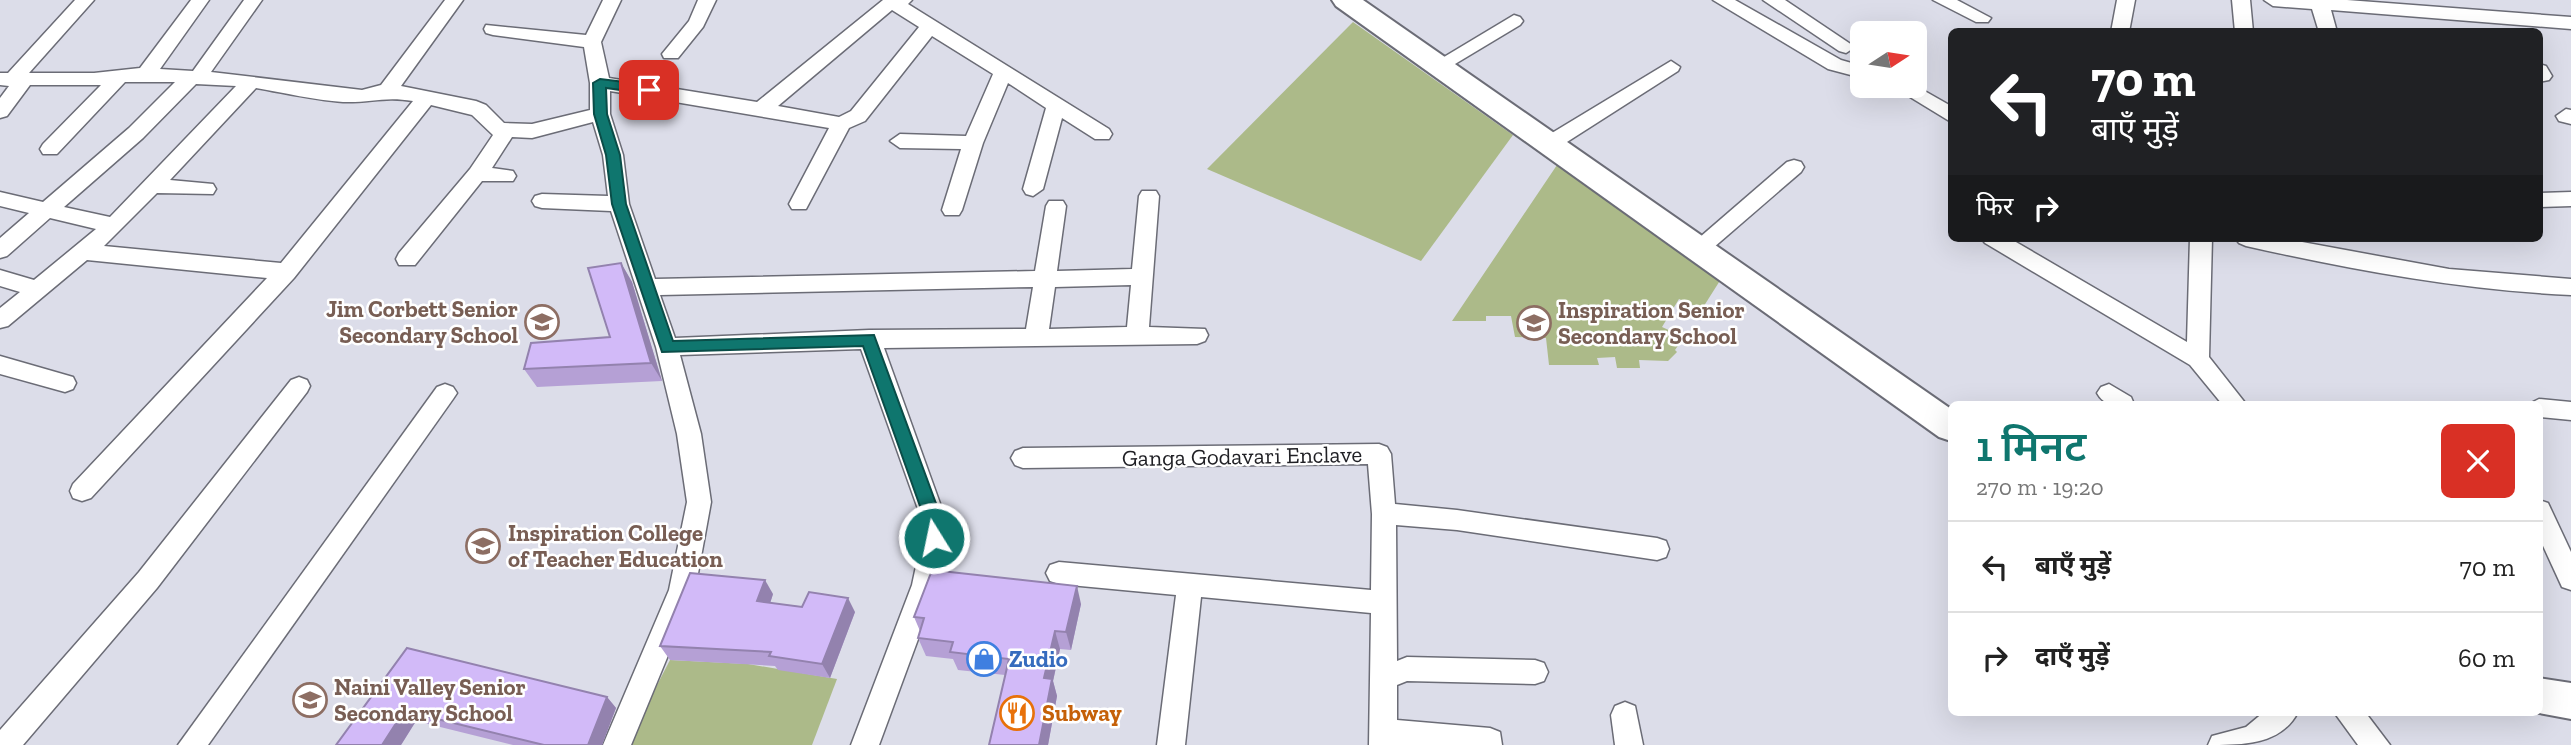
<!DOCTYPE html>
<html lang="hi">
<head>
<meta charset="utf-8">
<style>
	body { margin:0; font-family:"Zilla Slab","Noto Sans Devanagari",serif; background:#f6f6f6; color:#222; height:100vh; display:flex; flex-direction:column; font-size:26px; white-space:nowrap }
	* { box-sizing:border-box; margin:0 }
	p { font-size:23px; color:#767676 }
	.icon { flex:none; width:38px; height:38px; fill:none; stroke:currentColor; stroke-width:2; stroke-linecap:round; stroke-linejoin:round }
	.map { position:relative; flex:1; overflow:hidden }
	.sheet { position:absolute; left:1948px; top:401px; width:595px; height:315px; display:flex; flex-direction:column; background:#fff; border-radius:10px; box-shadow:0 7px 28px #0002 }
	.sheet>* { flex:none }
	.guide { position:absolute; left:1948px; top:28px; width:595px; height:214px; border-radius:10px; box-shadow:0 7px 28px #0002; background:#202124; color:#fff; overflow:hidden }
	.needle { width:46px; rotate:78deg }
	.controls { position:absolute; left:1850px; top:21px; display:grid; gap:14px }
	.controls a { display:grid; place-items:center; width:77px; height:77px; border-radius:10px; background:#fff; box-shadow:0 7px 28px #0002; font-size:35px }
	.pin { position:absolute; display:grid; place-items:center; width:60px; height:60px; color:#fff; margin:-30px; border-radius:14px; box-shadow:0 4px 10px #0006 }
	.me { position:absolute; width:77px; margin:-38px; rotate:350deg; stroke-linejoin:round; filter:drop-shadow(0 0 5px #0008) }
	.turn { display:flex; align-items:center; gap:24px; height:147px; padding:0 28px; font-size:32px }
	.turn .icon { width:91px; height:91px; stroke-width:2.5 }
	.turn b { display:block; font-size:49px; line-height:60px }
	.then { display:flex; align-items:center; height:66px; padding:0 28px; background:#0003; gap:14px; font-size:26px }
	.round { display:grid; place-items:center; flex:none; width:74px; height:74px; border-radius:10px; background:#f6f6f6 }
	.overview { display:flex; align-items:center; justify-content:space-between; height:119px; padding:0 28px }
	h1 { font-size:42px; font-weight:600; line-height:52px; color:#0f766e }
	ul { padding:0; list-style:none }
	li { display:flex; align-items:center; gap:21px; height:91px; padding:0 28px; border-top:2px solid #e0e0e0 }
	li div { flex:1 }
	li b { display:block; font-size:26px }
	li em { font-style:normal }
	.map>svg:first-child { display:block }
	.green { fill:#acba89 }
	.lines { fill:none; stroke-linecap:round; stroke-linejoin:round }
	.street-casing { stroke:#6b6c76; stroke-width:3 }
	.secondary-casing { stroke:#6b6c76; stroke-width:4 }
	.street { fill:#fff; fill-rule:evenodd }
	.secondary { fill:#fff; fill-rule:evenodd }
	.wall { fill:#b5a0d5 }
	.shaded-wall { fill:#9382ae }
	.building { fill:#d2baf8; stroke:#9382ae; stroke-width:2 }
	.route { fill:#0f766e; stroke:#0a4d48; stroke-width:2 }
	.labels { text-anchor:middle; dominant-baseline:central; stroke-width:5; stroke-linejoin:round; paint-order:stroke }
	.education-label { font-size:23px; font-weight:bold; fill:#785e54; stroke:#fff; text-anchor:start }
	.street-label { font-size:23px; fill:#202025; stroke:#fff }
	.shop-label { font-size:23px; font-weight:bold; fill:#366cbe; stroke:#fff; text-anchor:start }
	.food-label { font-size:23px; font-weight:bold; fill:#c56008; stroke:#fff; text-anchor:start }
</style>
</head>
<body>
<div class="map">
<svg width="2571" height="745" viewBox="0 0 2571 745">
	<rect width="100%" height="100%" fill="#dcdde9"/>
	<g class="green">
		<polygon points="1353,22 1513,135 1421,261 1207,169"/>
		<polygon points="1557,165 1721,279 1702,309 1679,299 1662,327 1684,337 1675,350 1677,352 1668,361 1639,360 1640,368 1617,368 1615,357 1597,358 1599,365 1549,365 1546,338 1515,337 1511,316 1486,316 1486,321 1452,321"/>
		<polygon points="670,660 748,664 837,679 812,745 626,745"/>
	</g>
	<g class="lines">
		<g class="street-casing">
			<g id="street">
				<path d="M75,0H94L29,73H94L140,68L191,0H209L160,69L193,71L244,0H262L211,72L362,90L381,85L445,0H463L401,86L476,101L486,105L504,123L532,124L590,110V83L584,47L493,35L486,33L484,29L486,25L586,35L603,0H621L601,42L609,78L757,102L883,0H912L908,4L1109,129L1112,134L1109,139H1095L1062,118L1043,189L1033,196L1026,194L1023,189L1046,108L1008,83L983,143L962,210L959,215H945L942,210L961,149L900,148L890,141L900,134L966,136L993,74L932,36L865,121L849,128L806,209H792L789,204L829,128L610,91V114L623,155L629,204L655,279L1035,271L1046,206L1049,201H1063L1066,206L1057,271L1132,269L1139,196L1142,191H1156L1159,196L1149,327L1205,329L1208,335L1205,341L1197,344L884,348L942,509L946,538L938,585L879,745H851L912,585L922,538L918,509L861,349L680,355L701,434L711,502L695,590L631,745H603L669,590L687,502L677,434L656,347L611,211L542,208L535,206L532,201L535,196L542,194L608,196L603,155L593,122L532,138L512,137L492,168L513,171L516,176L513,181H482L415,265H399L396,259L399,253L470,169L493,135L472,115L431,105L294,278L91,498L82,501L73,498L70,491L73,484L267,278L87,260L8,326L0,328V308L20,292L0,286V270L34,280L96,229L50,218L7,256L0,258V238L29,213L0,206V192L43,202L129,128L175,82H125L57,154H43L40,149L43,144L101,85H30L7,116L0,118V98L9,86L0,85V73H8ZM892,10L919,27L851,111L839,117L778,106ZM196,84L236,86L110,217L64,207L143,138ZM256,88C285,93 314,100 343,102C371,103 384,96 413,101L281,263L104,246L157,193L213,194L216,189L213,184L170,180ZM1131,285L1127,327L1049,329L1055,287ZM1033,287L1026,329L869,330L675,338L660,295Z"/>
				<polygon points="698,0 716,0 703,27 678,58 664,58 662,54 689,21"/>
				<polygon points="1713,0 1735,0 1841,60 1862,66 1862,78 1828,69"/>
				<polygon points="1763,0 1785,0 1855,47 1846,53 1839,51"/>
				<polygon points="1933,0 1957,0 1991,18 1988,22 1976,22"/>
				<polygon points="2117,0 2135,0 2129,32 2111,32"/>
				<polygon points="2232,0 2250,0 2253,32 2235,32"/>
				<polygon points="2264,0 2347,0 2571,17 2571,29 2331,10 2337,32 2319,32 2312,9 2273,6"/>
				<polygon points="1514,15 1520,17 1523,21 1520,25 1445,70 1438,72 1429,66"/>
				<polygon points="1671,61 1680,67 1678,71 1556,149 1542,149 1539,144 1542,139"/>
				<polygon points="2539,64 2546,66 2552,76 2549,80 2539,82"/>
				<polygon points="1914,85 1951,106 1951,122 1892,86"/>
				<polygon points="2566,109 2571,110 2571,124 2559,121 2556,116"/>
				<polygon points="1794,160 1801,162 1804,167 1801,172 1706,254 1692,254 1688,249 1692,244 1787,162"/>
				<polygon points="2571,192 2571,206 2539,207 2539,193"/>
				<polygon points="1981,238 2009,238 2187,342 2190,238 2212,238 2209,357 2246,404 2222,404 2190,365 1985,243"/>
				<path d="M2235,238H2280L2449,269L2571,279V295C2461,290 2353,270 2246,246L2239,243Z"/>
				<polygon points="0,356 73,377 76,383 73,389 65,392 0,374"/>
				<polygon points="299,377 307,380 310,386 307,392 157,588 23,745 0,745 0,730 139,572 291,380"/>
				<polygon points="445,384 453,387 457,393 453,399 208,745 178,745 437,387"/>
				<path d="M2109,384L2131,397L2134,404C2119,404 2105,408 2097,393L2101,387Z"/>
				<polygon points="2539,399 2571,402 2571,420 2539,417 2539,404 2529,404"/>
				<polygon points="1379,444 1387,447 1391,454 1395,504 1457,510 1657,538 1666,541 1669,549 1666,557 1657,560 1457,530 1396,525 1397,661 1407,657 1535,660 1544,663 1548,672 1544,681 1535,684 1407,681 1397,685 1397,720 1490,728 1500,732 1502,745 1369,745 1371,613 1201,597 1185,745 1157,745 1176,595 1059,584 1050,581 1046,573 1050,565 1059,562 1371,590 1372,514 1368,464 1023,468 1015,465 1011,458 1015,451 1023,448"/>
				<polygon points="2539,500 2548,503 2571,552 2571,590 2562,587 2539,537"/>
				<polygon points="1625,702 1635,706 1643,745 1615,745 1611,715 1615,706"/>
				<path d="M2264,712H2298C2281,745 2244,745 2208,745L2212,736L2246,727Z"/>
				<polygon points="2334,712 2365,712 2390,745 2358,745"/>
			</g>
		</g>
		<g class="secondary-casing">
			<g id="secondary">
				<polygon points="1332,0 1363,0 1951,409 1951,441 1939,437 1336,6"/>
				<polygon points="2539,678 2571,683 2571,719 2534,712 2539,712"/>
			</g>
		</g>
		<use href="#street" class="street"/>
		<use href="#secondary" class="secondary"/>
	</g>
	<g class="wall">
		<polygon points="621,263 632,282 662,381 537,387 524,369 610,337"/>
		<polygon points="773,594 770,603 855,612 830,678 778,670 775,666 670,660 660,646"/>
		<polygon points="1081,604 1071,650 1060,649 1053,681 1057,696 1048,745 989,745 1005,675 958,670 953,659 926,656 918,638 920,631 914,617"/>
		<polygon points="407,648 607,697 616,708 602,745 513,745 416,721 401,745"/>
	</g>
	<g class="shaded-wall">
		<polygon points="621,263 632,282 662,381 651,363"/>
		<polygon points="765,580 773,594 766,616 757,601"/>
		<polygon points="1077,586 1081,604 1071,650 1066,632"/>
		<polygon points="848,598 855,612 830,678 822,664"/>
		<polygon points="1055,631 1060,649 1053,681 1057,696 1048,745 1039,745 1044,678"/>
		<polygon points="607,697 616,708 602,745 588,745"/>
		<polygon points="404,711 416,721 401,745 382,745"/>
	</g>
	<g class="building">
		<polygon points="621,263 651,363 524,369 531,343 610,337 588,268"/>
		<polygon points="932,570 1077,586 1066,632 1055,631 1044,678 1052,679 1039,745 989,745 1009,659 950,652 953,642 918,638 924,618 914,617"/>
		<polygon points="690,573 765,580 757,601 802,607 809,592 848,598 822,664 769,656 771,652 660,646"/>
		<polygon points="407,648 607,697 588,745 544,745 404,711 382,745 336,745"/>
	</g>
	<polygon class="route" points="600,79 649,85 655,90 649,94 606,88 607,114 620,155 626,204 673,341 874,335 938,509 943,538 940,543 928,543 921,509 863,346 662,352 612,204 606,155 594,114 593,83"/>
	<defs>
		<g id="school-ring" transform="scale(1.75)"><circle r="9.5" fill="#fff" stroke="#8d6e63" stroke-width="1.5"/><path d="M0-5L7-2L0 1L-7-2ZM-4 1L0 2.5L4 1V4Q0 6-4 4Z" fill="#8d6e63"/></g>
		<g id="university-ring" transform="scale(1.75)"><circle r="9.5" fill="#fff" stroke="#8d6e63" stroke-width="1.5"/><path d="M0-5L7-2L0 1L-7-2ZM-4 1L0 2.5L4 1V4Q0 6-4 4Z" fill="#8d6e63"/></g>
		<g id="shop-ring" transform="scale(1.75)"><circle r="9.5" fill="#fff" stroke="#3f7fe0" stroke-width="1.5"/><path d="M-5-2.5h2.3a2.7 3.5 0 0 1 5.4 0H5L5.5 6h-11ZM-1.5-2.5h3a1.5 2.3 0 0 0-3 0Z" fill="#3f7fe0"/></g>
		<g id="restaurant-ring" transform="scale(1.75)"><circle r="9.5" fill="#fff" stroke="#e8710a" stroke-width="1.5"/><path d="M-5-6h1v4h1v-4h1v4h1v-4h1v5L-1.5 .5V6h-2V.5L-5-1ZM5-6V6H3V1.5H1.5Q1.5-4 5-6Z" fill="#e8710a"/></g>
	</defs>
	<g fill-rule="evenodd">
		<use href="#school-ring" x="542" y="322"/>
		<use href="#school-ring" x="1534" y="323"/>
		<use href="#university-ring" x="483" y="546"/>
		<use href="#shop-ring" x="984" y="659"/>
		<use href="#school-ring" x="310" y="700"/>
		<use href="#restaurant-ring" x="1017" y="713"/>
	</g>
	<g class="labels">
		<g class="education-label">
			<text x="518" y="309" text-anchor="end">Jim Corbett Senior<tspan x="518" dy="26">Secondary School</tspan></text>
			<text x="1558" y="310">Inspiration Senior<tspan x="1558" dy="26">Secondary School</tspan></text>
			<text x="508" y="533">Inspiration College<tspan x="508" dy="26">of Teacher Education</tspan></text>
			<text x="334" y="687">Naini Valley Senior<tspan x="334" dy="26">Secondary School</tspan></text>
		</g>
		<g class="street-label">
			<text transform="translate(1242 456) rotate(-1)">Ganga Godavari Enclave</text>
		</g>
		<g class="shop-label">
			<text x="1009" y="659">Zudio</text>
		</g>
		<g class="food-label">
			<text x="1042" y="713">Subway</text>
		</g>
	</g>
</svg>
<div class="controls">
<a><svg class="needle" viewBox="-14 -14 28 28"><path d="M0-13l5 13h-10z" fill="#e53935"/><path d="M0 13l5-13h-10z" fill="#767676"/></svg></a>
</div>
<div class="pin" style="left:649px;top:90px;background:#d93025"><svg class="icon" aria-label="arrive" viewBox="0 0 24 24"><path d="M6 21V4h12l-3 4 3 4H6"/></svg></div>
<svg class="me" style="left:934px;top:538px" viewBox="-20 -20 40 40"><circle r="17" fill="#0f766e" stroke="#fff" stroke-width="3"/><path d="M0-11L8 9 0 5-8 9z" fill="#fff"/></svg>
<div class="guide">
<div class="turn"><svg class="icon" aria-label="left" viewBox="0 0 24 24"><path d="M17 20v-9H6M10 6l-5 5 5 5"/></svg><div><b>70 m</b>बाएँ मुड़ें</div></div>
<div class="then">फिर<svg class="icon" aria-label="right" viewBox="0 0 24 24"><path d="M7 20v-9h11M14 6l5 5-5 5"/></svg></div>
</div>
<section class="sheet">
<div class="overview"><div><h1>1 मिनट</h1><p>270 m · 19:20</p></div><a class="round" style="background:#d93025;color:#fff"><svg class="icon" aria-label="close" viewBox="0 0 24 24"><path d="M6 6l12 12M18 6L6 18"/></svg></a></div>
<ul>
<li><svg class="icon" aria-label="left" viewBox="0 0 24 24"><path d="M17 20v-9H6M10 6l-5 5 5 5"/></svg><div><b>बाएँ मुड़ें</b></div><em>70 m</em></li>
<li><svg class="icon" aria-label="right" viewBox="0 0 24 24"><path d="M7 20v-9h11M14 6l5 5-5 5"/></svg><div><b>दाएँ मुड़ें</b></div><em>60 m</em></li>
</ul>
</section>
</div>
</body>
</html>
